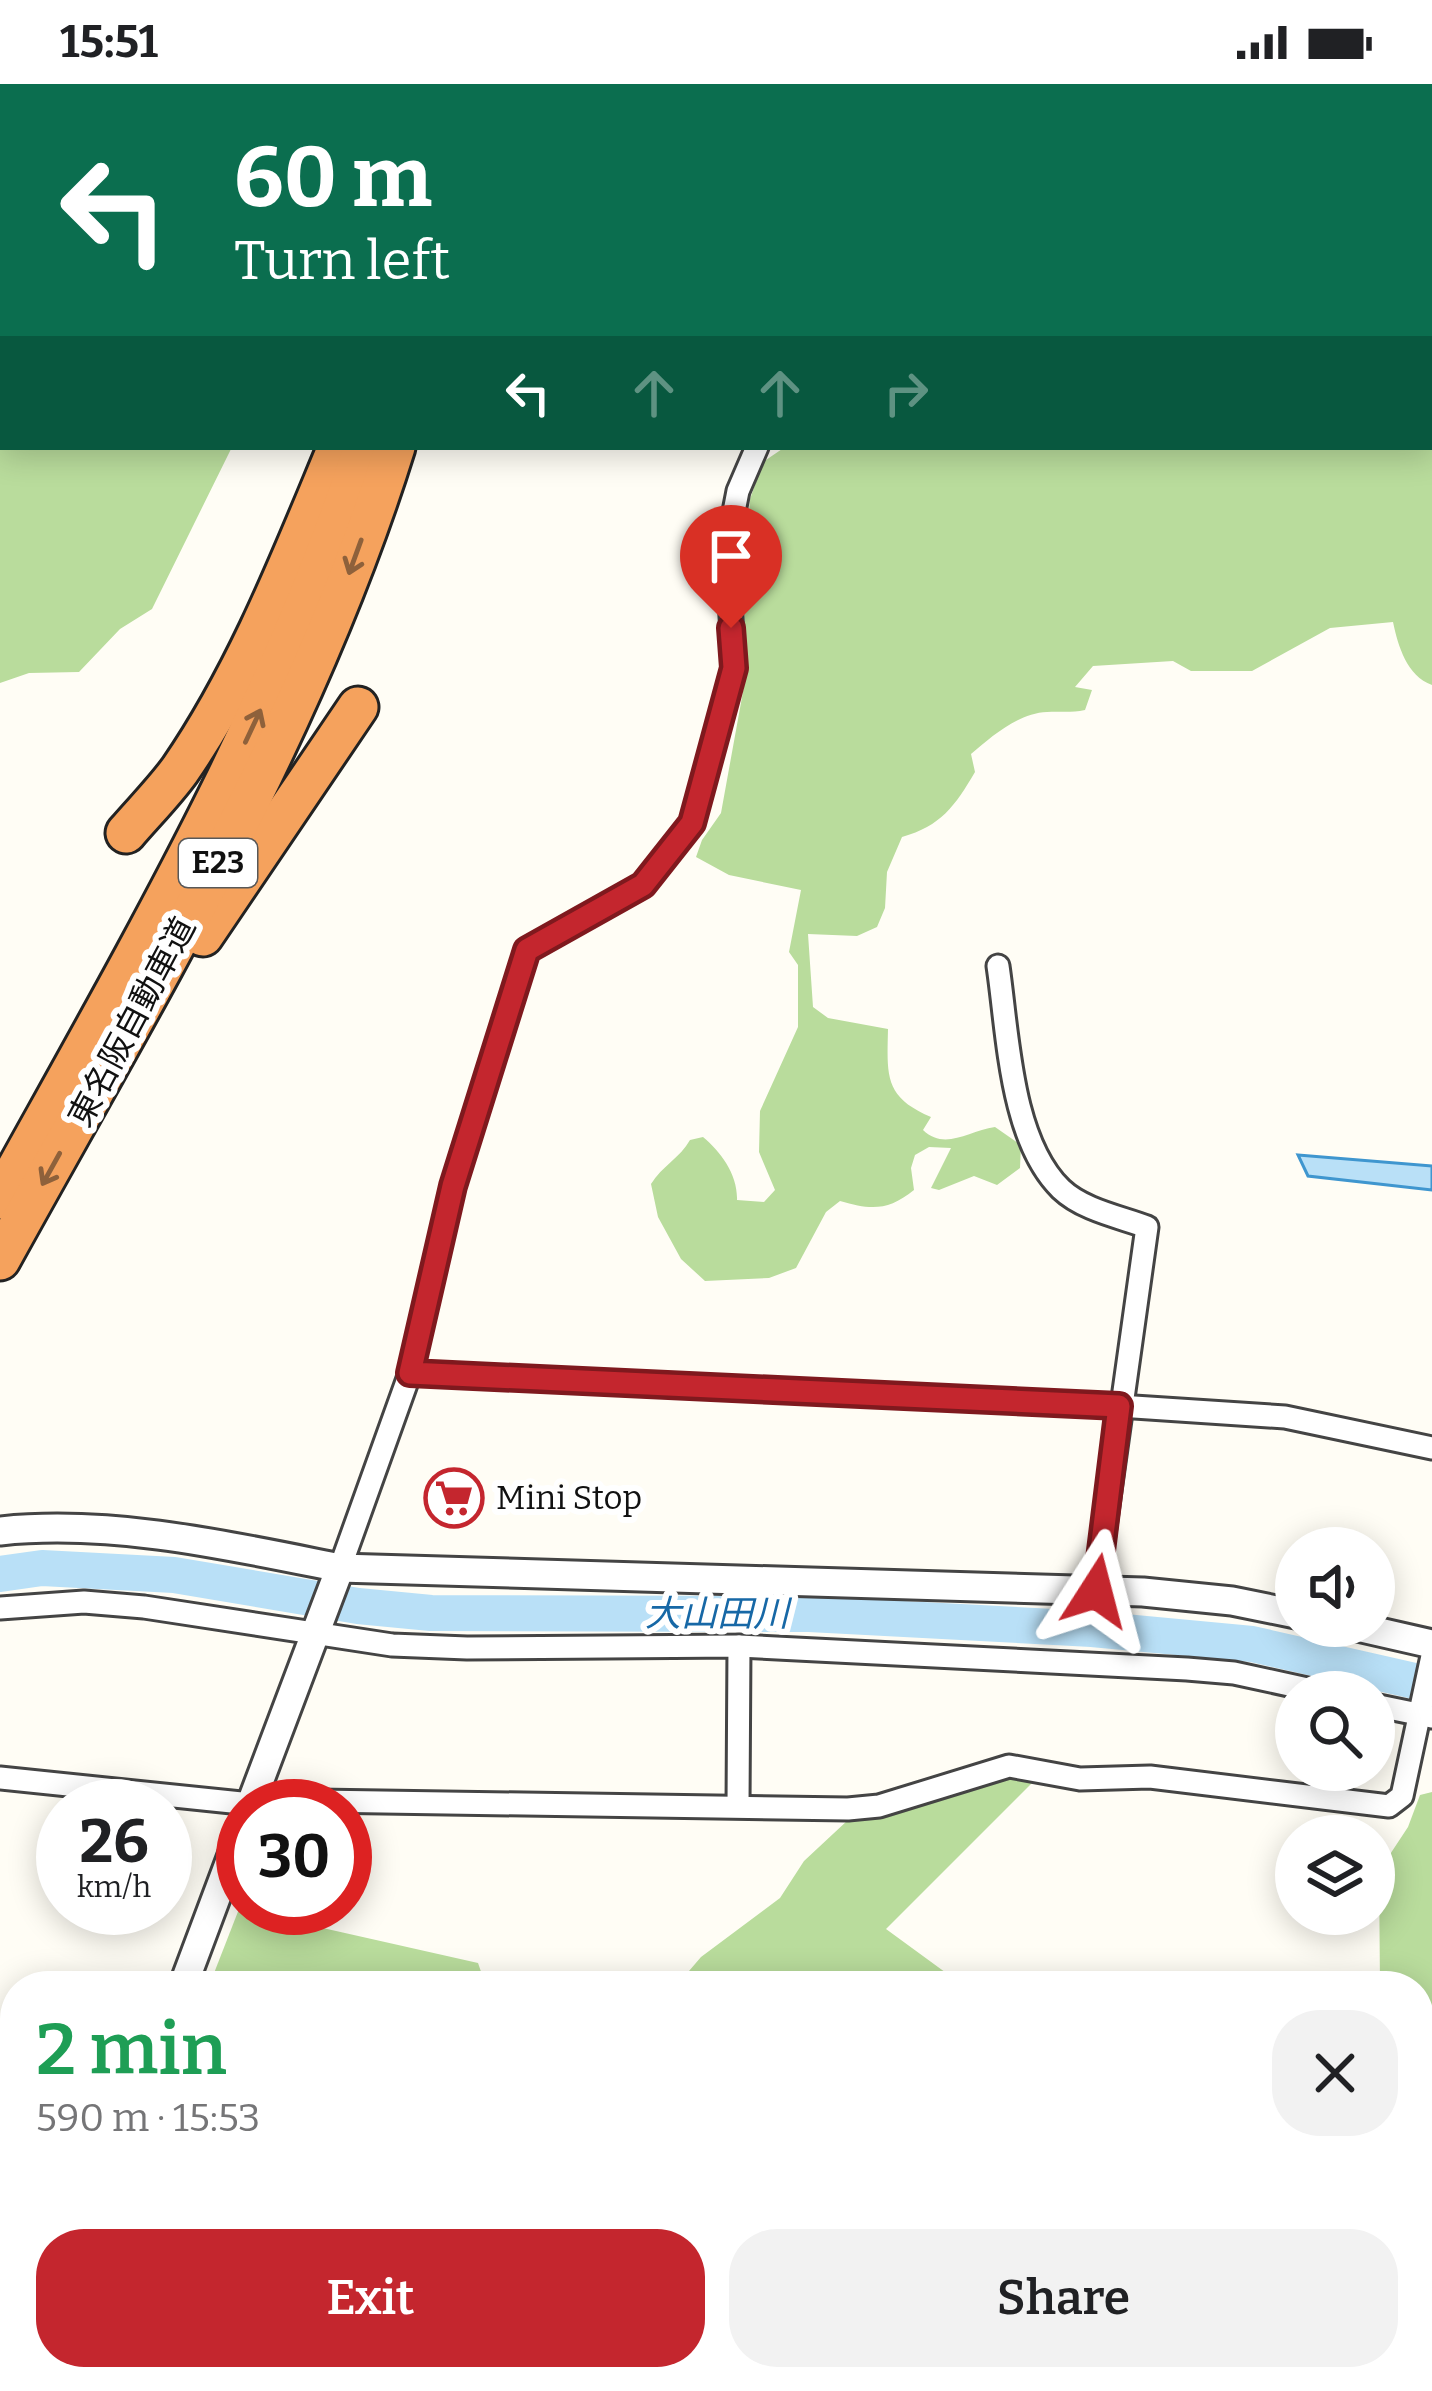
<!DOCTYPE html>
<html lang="en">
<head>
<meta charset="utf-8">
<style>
	body { margin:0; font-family:Bitter,"Noto Sans JP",serif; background:#f2f2f2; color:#202124; height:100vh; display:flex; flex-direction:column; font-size:45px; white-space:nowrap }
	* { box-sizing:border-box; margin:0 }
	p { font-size:39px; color:#757577 }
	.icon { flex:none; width:66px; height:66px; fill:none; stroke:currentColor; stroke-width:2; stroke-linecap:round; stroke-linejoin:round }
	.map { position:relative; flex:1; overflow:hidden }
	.drawer { position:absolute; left:0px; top:1887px; width:1434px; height:420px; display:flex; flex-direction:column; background:#fff; border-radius:48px 48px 0 0; box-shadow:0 6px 30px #0003 }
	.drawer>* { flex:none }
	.hud { position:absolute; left:0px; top:0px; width:1434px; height:366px; box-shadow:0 6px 30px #0003; background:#0b6e4f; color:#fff; overflow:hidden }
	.fabs { position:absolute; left:1275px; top:1443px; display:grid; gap:24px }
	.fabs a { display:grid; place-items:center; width:120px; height:120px; border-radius:50%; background:#fff; box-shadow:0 6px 30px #0003; font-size:60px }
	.speed { position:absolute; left:36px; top:1695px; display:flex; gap:24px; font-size:60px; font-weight:700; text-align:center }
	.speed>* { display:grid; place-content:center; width:156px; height:156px; border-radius:50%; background:#fff; box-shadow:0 6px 30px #0003; line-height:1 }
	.speed small { font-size:30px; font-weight:400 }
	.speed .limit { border:18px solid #d22; background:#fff; color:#111 }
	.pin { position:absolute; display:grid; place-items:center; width:102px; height:102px; color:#fff; margin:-123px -51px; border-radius:50% 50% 50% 0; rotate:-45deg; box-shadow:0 0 12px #0007 }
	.pin .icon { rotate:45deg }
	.me { position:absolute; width:132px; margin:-66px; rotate:9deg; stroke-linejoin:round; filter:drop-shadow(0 0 9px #0008) }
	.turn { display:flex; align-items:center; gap:42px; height:252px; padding:0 36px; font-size:54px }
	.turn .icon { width:156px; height:156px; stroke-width:2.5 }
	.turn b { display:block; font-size:84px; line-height:102px }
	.lanes { display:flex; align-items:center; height:114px; padding:0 36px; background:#0003; justify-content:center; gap:60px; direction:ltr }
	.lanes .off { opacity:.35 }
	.round { display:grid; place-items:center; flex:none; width:126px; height:126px; border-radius:48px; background:#f2f2f2 }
	.headline { display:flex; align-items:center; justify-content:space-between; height:204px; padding:0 36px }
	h1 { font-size:72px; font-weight:600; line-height:90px; color:#1e9e55 }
	.primary-button { display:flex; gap:24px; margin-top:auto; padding:24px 36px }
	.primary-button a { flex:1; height:138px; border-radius:48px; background:#c4262e; color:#fff; font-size:48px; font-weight:600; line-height:138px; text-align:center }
	.primary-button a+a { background:#f2f2f2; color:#202124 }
	.status { display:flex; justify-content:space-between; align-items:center; height:84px; padding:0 60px; background:#fff; direction:ltr }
	.status svg { height:33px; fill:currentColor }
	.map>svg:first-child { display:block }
	.forest { fill:#b9dc9c }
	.water { fill:#b9e0f7; stroke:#3f96cf; stroke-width:3 }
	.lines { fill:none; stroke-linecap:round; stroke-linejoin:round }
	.river { stroke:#b9e0f7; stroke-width:36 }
	.minor-casing { stroke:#444; stroke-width:27 }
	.tertiary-casing { stroke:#444; stroke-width:33 }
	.motorway-casing { stroke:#222; stroke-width:45 }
	.minor { stroke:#fff; stroke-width:21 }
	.tertiary { stroke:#fff; stroke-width:27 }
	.motorway { stroke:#f5a25d; stroke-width:39 }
	.oneway { stroke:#8e613b }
	.route-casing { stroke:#7f191e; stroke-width:30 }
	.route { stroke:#c4262e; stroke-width:21 }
	.labels { text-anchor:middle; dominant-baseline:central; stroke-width:12; stroke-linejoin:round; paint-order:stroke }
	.shield { fill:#fff; stroke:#585858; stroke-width:3 }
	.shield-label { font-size:30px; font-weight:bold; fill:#111 }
	.street-label { font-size:33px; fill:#111; stroke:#fff }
	.poi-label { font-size:33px; fill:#111; stroke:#fff; text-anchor:start }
	.water-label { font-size:36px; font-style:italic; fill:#1768a6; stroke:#fff }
</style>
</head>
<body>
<div class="status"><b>15:51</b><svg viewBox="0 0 49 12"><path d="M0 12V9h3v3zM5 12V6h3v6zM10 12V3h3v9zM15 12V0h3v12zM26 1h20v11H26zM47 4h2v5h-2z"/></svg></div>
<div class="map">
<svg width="1432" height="2307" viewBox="0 0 1432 2307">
	<rect width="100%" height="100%" fill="#fffdf5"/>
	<g class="forest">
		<polygon points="0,0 265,3 3,3 3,363 232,363 152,525 120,545 79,588 29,589 0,599"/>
		<path d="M1432,123V601C1407,592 1398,562 1393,538L1330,544L1252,587H1191L1173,577L1093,582L1075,603L1092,606L1085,626C1071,629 1060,627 1047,628C1018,629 991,653 971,670L975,688C955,722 941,742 902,753L887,788L885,824L877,843L857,852L808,850L813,923L828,934L888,945C887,992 884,1013 931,1033L923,1046C945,1067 968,1047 995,1043L1021,1061L1020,1084L997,1101L974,1092L939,1106L931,1104L951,1064L929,1063L915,1071L911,1084L914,1106C888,1127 871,1126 840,1117L826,1128L796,1184L769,1194L705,1197L681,1175L658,1133L651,1100C662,1082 680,1074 690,1056L703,1053C721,1068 738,1091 737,1116L764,1118L775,1106L759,1068L760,1027L798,943V881L789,868L801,806L729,791L696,773L702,756L721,729L746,591L744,504L750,415L763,378L785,363H1431Z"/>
		<polygon points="1010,1689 1036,1695 886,1845 964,1902 687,1902 683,1894 701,1873 780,1814 804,1777 848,1736 878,1731"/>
		<polygon points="1432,1708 1432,2307 1386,2307 1386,2292 1419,2292 1419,1902 1380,1902 1379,1787 1408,1743 1420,1711"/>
		<polygon points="239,1825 478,1879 486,1902 209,1902"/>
		<polygon points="301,2292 809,2292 824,2307 245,2307"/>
		<polygon points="872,2292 1199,2292 1208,2307 882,2307"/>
	</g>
	<polygon class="water" points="1298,1071 1432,1082 1432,1106 1308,1092"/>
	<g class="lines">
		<polyline class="river" points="0,1490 42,1484 174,1491 358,1522 431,1529 809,1530 1092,1545 1252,1560 1432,1601"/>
		<g class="minor-casing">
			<g id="minor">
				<polyline points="703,0 705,3"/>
				<polyline points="1300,3 1302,0"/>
				<polyline points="1398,3 1406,0"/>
				<path d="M998,882C1008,949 1010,1055 1061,1105C1083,1126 1120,1133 1147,1143L1096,1507"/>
				<polyline points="410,1289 1119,1322 1285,1333 1432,1364"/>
				<polyline points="340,1484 410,1289 453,1102 527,866 643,801 692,739 734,584 727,464 738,407 757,363"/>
				<polyline points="0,1524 84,1518 144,1523 392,1561 467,1564 739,1562 1187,1585 1234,1589 1321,1608"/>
				<polyline points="1374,1621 1432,1633"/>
				<polyline points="0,1694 251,1720"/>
				<polyline points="253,1716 848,1725 879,1722 1009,1682 1080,1695 1150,1693 1389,1722 1402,1712 1432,1572"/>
				<polyline points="738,1721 739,1562"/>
			</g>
		</g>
		<g class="tertiary-casing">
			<g id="tertiary">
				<path d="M0,1447C112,1435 231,1462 340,1484L1143,1508L1232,1517L1296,1530"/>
				<polyline points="1353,1542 1432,1560"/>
				<polyline points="250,1722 340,1484"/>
				<polyline points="183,1902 243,1742"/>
				<polyline points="141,2307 141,2292"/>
			</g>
		</g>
		<g class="motorway-casing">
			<g id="motorway">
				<polyline points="473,3 474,0"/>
				<polyline points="506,3 507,0"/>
				<polyline points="549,3 550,0"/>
				<path d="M126,749C144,728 164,708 180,686C248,587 292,473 338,363"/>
				<polyline points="203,852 358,623"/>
				<path d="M0,1115C135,871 277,630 364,363"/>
				<path d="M0,1176C145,913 305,652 395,363"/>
			</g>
		</g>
		<use href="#minor" class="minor"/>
		<use href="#tertiary" class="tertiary"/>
		<use href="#motorway" class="motorway"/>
	</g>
	<defs><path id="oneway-shaft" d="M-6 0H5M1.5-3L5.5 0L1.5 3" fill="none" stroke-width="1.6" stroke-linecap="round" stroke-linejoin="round" transform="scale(3)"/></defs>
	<g class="oneway">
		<use href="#oneway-shaft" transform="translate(355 473) rotate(110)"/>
		<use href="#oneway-shaft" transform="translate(253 642) rotate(-65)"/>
		<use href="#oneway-shaft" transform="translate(51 1085) rotate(119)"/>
	</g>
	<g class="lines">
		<g class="route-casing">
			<polyline id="route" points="731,544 734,584 692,739 643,801 527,866 453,1102 410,1289 1119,1322 1096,1507"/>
		</g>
		<use href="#route" class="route"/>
	</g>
	<defs>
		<g id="supermarket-ring" transform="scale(3)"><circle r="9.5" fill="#fff" stroke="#c4262e" stroke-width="1.5"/><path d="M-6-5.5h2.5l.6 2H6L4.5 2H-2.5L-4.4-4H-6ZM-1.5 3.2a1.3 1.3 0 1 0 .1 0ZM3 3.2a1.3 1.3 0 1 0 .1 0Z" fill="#c4262e"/></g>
	</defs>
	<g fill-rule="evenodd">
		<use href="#supermarket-ring" x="454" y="1414"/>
	</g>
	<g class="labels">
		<rect class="shield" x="179" y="755" width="78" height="48" rx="9"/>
		<g class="shield-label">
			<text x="218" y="779">E23</text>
		</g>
		<g class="street-label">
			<text transform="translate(132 938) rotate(-62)">東名阪自動車道</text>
		</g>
		<g class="poi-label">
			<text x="496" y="1414">Mini Stop</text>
		</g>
		<g class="water-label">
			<text x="717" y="1530">大山田川</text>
		</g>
	</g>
</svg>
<div class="fabs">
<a><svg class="icon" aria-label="sound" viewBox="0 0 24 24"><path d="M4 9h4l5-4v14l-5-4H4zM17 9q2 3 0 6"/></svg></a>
<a><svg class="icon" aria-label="search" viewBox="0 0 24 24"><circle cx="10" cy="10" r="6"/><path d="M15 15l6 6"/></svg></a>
<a><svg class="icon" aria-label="layers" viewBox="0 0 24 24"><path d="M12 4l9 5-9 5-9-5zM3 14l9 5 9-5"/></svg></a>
</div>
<div class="speed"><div>26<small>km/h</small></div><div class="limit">30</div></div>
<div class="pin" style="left:731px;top:544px;background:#d93025"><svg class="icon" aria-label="arrive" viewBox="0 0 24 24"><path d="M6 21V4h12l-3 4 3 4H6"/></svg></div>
<svg class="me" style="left:1096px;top:1507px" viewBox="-20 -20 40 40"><path d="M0-17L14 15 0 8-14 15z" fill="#c4262e" stroke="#fff" stroke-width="4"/></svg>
<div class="hud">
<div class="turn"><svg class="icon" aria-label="left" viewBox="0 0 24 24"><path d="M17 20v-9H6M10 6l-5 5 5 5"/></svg><div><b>60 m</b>Turn left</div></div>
<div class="lanes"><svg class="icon" aria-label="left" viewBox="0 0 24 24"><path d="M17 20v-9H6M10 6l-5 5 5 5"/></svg><svg class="icon off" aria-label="ahead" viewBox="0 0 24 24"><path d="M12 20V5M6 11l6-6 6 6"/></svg><svg class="icon off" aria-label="ahead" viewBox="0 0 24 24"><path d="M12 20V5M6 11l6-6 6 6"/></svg><svg class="icon off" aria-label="right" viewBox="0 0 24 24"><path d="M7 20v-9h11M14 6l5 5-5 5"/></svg></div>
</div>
<section class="drawer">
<div class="headline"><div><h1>2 min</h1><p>590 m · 15:53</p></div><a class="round"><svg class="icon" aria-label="close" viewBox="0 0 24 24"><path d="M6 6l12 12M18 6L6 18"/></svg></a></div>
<div class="primary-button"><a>Exit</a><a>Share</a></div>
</section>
</div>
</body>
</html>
